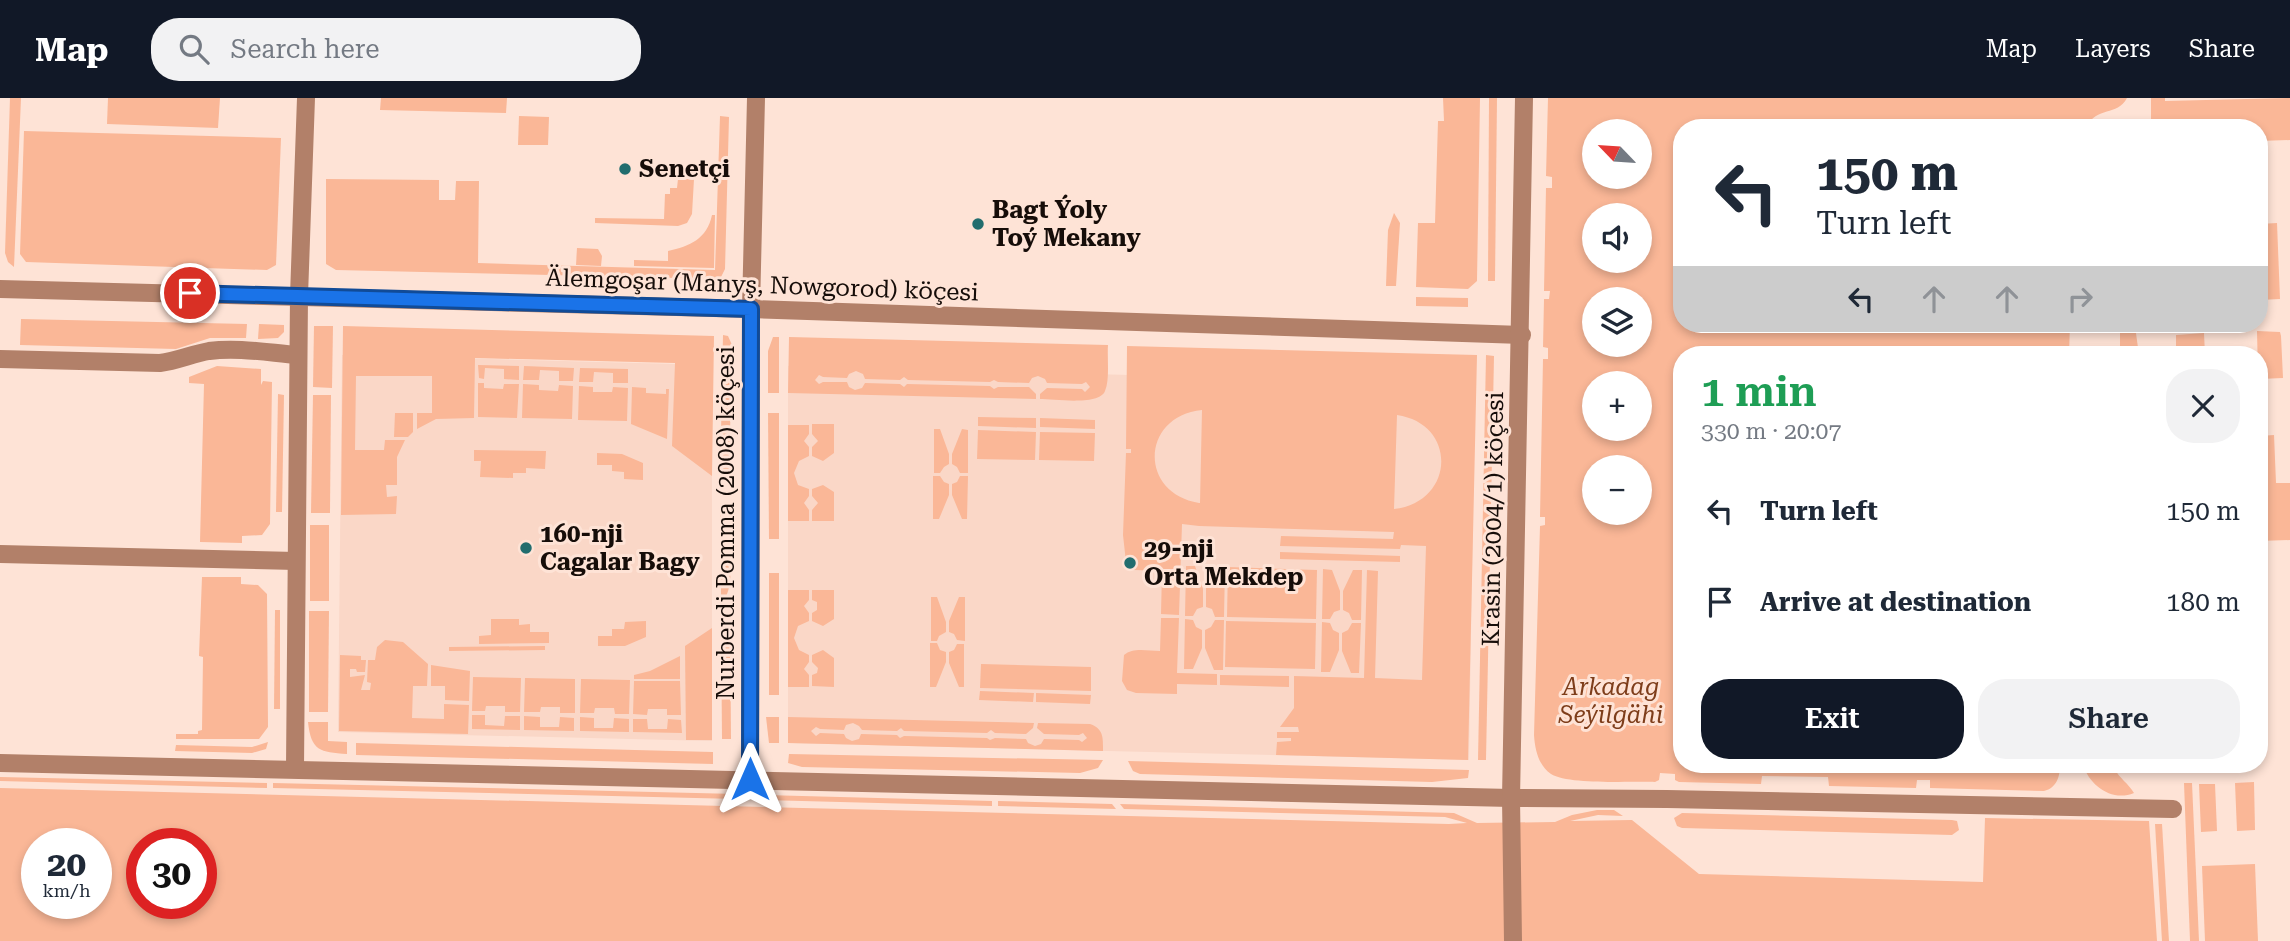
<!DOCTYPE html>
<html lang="en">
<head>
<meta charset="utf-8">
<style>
	body { margin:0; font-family:"Roboto Serif",serif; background:#f2f2f3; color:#1f2937; height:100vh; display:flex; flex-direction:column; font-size:26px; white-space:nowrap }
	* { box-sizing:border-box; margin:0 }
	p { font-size:23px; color:#747a83 }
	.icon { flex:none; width:38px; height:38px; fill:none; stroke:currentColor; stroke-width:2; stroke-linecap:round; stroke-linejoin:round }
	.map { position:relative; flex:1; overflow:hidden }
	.drawer { position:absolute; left:1673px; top:248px; width:595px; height:427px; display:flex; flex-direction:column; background:#fff; border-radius:28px; box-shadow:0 4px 10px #0003 }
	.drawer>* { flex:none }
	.banner { position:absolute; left:1673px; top:21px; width:595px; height:214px; border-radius:28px; box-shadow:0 4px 10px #0003; background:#fff; color:#1f2937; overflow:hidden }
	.needle { width:46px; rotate:295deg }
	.fabs { position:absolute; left:1582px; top:21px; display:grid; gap:14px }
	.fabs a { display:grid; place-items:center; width:70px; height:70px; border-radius:50%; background:#fff; box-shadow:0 4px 10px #0003; font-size:35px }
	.speed { position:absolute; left:21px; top:730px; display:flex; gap:14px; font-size:35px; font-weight:700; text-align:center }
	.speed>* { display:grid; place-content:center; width:91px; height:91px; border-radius:50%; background:#fff; box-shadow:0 4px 10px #0003; line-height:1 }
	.speed small { font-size:18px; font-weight:400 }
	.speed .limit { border:10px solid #d22; background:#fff; color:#111 }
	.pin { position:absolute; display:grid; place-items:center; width:60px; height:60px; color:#fff; margin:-30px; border:4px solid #fff; border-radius:50%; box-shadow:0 2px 7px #0007 }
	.me { position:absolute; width:77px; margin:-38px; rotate:0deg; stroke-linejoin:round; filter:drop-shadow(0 0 5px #0008) }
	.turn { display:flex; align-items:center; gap:24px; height:147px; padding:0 28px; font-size:32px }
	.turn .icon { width:91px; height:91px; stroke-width:2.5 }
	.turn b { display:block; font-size:49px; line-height:60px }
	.lanes { display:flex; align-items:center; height:66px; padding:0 28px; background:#0003; justify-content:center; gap:35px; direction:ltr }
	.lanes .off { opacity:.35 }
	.round { display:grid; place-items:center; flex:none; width:74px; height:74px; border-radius:28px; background:#f2f2f3 }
	.head { display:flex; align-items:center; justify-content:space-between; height:119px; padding:0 28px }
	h1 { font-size:42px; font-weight:600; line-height:52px; color:#1e9e55 }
	.primary-button { display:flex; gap:14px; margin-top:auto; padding:14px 28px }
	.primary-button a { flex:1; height:80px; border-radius:28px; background:#111827; color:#fff; font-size:28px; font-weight:600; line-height:80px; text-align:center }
	.primary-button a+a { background:#f2f2f3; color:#1f2937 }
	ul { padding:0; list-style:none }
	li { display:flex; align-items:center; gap:21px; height:91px; padding:0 28px }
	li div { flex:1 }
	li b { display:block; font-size:26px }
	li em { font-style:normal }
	header { display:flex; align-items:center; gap:42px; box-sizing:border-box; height:98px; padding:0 35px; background:#111827; color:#fff }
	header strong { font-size:33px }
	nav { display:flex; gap:38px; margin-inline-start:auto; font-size:24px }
	.search { width:490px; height:63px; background:#f2f2f3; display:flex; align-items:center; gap:18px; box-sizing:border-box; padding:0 24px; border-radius:28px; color:#747a83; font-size:26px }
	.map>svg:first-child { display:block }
	.built { fill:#fad7c7 }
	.green { fill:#fab797; fill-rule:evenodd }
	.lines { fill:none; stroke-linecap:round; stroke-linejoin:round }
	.minor { stroke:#b28069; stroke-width:18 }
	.route-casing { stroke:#114b97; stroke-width:18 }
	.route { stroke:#1a73e8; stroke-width:12 }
	.poi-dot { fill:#226d6e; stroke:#fee3d6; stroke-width:2.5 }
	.labels { text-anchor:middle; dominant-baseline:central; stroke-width:6; stroke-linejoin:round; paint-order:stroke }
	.poi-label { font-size:24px; font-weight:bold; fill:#160d09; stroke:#fee3d6; text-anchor:start }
	.street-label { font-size:24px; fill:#160d09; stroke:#fee3d6 }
	.park-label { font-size:24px; font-style:italic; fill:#7e3d1a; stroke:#fee3d6 }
</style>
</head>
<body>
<header>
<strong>Map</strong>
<div class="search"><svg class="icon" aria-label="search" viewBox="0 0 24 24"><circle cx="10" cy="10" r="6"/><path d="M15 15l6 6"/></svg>Search here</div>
<nav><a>Map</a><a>Layers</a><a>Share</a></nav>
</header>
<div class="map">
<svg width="2290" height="843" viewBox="0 0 2290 843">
	<rect width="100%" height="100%" fill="#fee3d6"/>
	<g class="built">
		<polygon points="342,257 712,267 712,643 338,634"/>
		<polygon points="788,268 1475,286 1469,662 788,645"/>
	</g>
	<g class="green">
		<polygon points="10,0 21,0 14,169 8,164 5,155"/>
		<polygon points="108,0 220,0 218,30 107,26"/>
		<polygon points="381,0 507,0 506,15 380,12"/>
		<polygon points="1443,0 1480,0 1477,183 1468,191 1416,189 1418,125 1435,125 1438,23 1444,23"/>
		<polygon points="1489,0 1497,0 1495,183 1488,183"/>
		<path d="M1548,0H2127C2117,19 2097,7 2086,30H1682V226H2070L2069,257H1682V667H2060C2060,678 2057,690 2044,693L1930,690V682H1917L1916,690L1829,688L1828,679L1762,678L1761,686L1679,684L1675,682V676L1660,675L1659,682L1655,684C1632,683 1568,687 1551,676C1538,667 1535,651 1534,637L1540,428L1545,427V419H1540L1543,261H1548V250L1543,249L1544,201H1549L1550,193H1544L1546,90H1552V79L1546,78ZM1594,33H1640V79H1594ZM1640,117V163H1594V117ZM1594,201H1640V247H1594ZM1594,285H1640V331H1594ZM1594,369H1640V415H1594Z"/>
		<polygon points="2151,0 2165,0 2165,3 2290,0 2290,42 2259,43 2259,30 2154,30 2154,25 2151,24"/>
		<polygon points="519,18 549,19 548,47 518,47"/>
		<polygon points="720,18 729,19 725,171 720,181 336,172 326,166 326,81 439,82 439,102 455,102 456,83 479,83 478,165 715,172"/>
		<polygon points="24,33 281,40 276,167 267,172 26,164 20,156"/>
		<polygon points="678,81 694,81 692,116 687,125 678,128 595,125 595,120 664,121 665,96 670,96 670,90 677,90"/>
		<polygon points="1394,115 1400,125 1396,188 1386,188 1388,132"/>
		<path d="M712,117H715L714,170L634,168V162L668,163V153C690,148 707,141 712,117Z"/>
		<polygon points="2277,125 2280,201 2259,202 2259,126"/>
		<polygon points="577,150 598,151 602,158 601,168 576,167"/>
		<polygon points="1416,199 1468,200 1468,209 1416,208"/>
		<polygon points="21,221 247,226 246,240 210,240 176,251 20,247"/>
		<polygon points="259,226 284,227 284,234 278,240 258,241"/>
		<polygon points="314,228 333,228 332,290 313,289"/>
		<polygon points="343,228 714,238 712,378 672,348 675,265 475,260 474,320 436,321 417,331 417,315 432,315 432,278 356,278 355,352 384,352 385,342 405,342 397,359 397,387 386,387 387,399 397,398 396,416 341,417"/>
		<polygon points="2135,228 2139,257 2120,257 2120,229"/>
		<polygon points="2257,233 2280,234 2281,238 2283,280 2260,281 2261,319 2259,319"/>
		<polygon points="2204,235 2205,257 2176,257 2176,237"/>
		<polygon points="723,237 728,238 732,247 729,380 728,384 720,384"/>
		<polygon points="773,239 779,239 779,295 768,295 768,253"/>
		<path d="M789,239L1108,247C1107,261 1110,281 1105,293C1099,308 1054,301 1040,301V296L1047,290L1082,291L1085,294L1090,289L1086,284L1082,286L1047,285L1045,281L1038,278L1032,280L1029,285L998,284L994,282L990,284L908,282L904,279L900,282L865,281L863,276L856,273L849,276L847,280L823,279L819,277L815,282L819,286L823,284H847L849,289L855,292L862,290L865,285L900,286L904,289L907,286L990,288L994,291L998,289H1029L1036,296V301L788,295Z"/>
		<path d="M1127,248L1477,257L1468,662L1276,657L1277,644L1291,643V640H1277V634H1299L1298,629H1280L1294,610V578L1364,580L1367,472L1378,473L1375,580L1422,582L1426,448L1401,447L1400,451L1280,448L1281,438L1393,441L1394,434L1199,428L1182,426L1179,517L1161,516L1162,473L1135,472L1127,469L1126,464L1123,437L1126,355H1131V351H1126ZM1202,312L1200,405H1199C1138,395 1141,318 1202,312ZM1397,317C1458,326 1455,404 1394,411Z"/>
		<polygon points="1486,257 1494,258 1486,662 1478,662"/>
		<polygon points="478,267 519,268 519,282 504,281 504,271 485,270 484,281 479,280"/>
		<polygon points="217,268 261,271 261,287 263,283 272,284 270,426 262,437 242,438 242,445 200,444 204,286 189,285 189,279"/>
		<polygon points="524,268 574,270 573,283 559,283 559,273 540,272 539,282 523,282"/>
		<polygon points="580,270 628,271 628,285 613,285 613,275 594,274 593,284 579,284"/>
		<polygon points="478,285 484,285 484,290 503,291 504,286 519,286 517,320 478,319"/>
		<polygon points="523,286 539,287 539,292 558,293 559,287 573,288 572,321 522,320"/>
		<polygon points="579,288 593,289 593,294 612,294 613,289 628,290 627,323 578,322"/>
		<polygon points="632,289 646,290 646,295 666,296 666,291 669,291 667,341 631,326"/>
		<polygon points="278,296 284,297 282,414 276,414"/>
		<polygon points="313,297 331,297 330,415 311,415"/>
		<polygon points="395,315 413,315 413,334 408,339 394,339"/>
		<polygon points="768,315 779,315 779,441 769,441"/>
		<polygon points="978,319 1036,320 1036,330 978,328"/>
		<polygon points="1040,320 1095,322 1095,331 1040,329"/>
		<polygon points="812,326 834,326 834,355 823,363 812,358 812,349 818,343 812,336"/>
		<polygon points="788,327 809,327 809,336 804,343 809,349 809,358 799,363 794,375 798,387 809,391 809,398 804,405 809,412 809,423 788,423"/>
		<polygon points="934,331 940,331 949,356 949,366 944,369 940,375 934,375"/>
		<polygon points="962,331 968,332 968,375 960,375 957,369 952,366 952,356"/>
		<polygon points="978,332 1036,334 1035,362 977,361"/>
		<polygon points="1040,334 1095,335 1094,363 1039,362"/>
		<polygon points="2274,337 2276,385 2290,385 2290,442 2259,443 2259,338"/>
		<polygon points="474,352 546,353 545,371 526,370 526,375 513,375 513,380 480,379 481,363 474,363"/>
		<polygon points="597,355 622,356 643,365 643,382 624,381 624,374 612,373 612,367 597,367"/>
		<polygon points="933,378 940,378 944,384 949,386 949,397 939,421 933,421"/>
		<polygon points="960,378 968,378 967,421 962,421 952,397 952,386 957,384"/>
		<polygon points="823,387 834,394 834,423 812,423 812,412 818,405 812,398 812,391"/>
		<polygon points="720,405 730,420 730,441 724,446 721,446"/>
		<rect x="310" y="427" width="19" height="76"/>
		<polygon points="1280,454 1400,458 1400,464 1280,461"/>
		<path d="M721,464L727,465C733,476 730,490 725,501L721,503Z"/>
		<polygon points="1186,468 1195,468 1203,491 1203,509 1197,511 1193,518 1185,518"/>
		<polygon points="1216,469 1225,469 1224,519 1215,519 1212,511 1206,509 1206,490"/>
		<polygon points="1228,469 1317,472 1316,521 1227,519"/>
		<polygon points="1323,471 1332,472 1340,493 1340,512 1334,514 1330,521 1322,521"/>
		<polygon points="1353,472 1362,472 1361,522 1352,522 1349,515 1343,512 1343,493"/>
		<rect x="769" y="475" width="10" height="122"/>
		<polygon points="202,479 241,479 241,486 258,487 267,496 268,629 259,641 176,641 176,636 198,636 198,633 202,632 203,559 199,558"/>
		<polygon points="788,492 809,492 809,502 804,508 809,515 809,523 798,528 794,540 799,552 809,557 809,564 804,571 809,577 809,589 788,589"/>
		<polygon points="812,492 834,492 834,521 823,528 812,523 812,515 817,512 817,504 812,502"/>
		<polygon points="931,499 937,499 946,524 946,534 939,538 937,543 931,543"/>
		<polygon points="959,499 965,499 965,543 957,542 954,536 949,534 949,523"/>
		<polygon points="275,512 280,512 280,611 274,611"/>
		<polygon points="309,513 329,513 328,614 309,614"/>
		<path d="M1161,520H1179L1177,575L1217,576V587L1177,586V596L1136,595L1127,592L1122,583L1124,557C1133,549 1148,553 1160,553Z"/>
		<polygon points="491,521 519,521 519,527 530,526 530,534 549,534 549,545 479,546 479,538 491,537"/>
		<polygon points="1185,521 1193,522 1196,529 1202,532 1202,550 1193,571 1184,571"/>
		<polygon points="1215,522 1224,522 1223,572 1214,572 1205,550 1205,532 1211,529"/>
		<polygon points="646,523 646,539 625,548 598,548 598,538 612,538 612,531 624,531 625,524"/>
		<polygon points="1226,523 1316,525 1315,571 1225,569"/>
		<polygon points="1322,524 1330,525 1333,532 1339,535 1339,552 1330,574 1321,574"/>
		<polygon points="1352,525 1361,525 1359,575 1351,575 1342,553 1342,535 1348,532"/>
		<polygon points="721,526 730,526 731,641 722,641"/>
		<polygon points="712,530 712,642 686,642 685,548"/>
		<polygon points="385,542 403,544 428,566 427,588 413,588 412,620 444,621 444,606 469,607 468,636 339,633 340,557 361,558 361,562 366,562 365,574 357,574 356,571 350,571 350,579 365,577 361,592 370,592 371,585 367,584 368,562 375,562 377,549"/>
		<polygon points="930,545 937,545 940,552 946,554 946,564 936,589 930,589"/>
		<polygon points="957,546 964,546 964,589 959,589 949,565 949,554 954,552"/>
		<polygon points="545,548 545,552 449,553 449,549"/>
		<polygon points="823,552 834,560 834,589 812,588 812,577 817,575 818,570 812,564 812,557"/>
		<polygon points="680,558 680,581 634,581 634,577 650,573"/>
		<polygon points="981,566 1091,569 1091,593 980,590"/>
		<polygon points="431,567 470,573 469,603 445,602 445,588 431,588"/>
		<polygon points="1220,577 1289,578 1289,589 1220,587"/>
		<polygon points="473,579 521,580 520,614 505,614 505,608 486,608 485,613 472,613"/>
		<polygon points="525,580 575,581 575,615 560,615 560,609 541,609 540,614 524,614"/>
		<polygon points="581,581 630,582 629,616 615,616 614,610 595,610 594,615 580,615"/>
		<polygon points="634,583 680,583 681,617 667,617 667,611 648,611 647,617 633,616"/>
		<polygon points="980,593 1034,595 1033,604 979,602"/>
		<polygon points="1036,595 1091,597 1090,606 1036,604"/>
		<polygon points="472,617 485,617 485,627 504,628 505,618 520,618 520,632 472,631"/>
		<polygon points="524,618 540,619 540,629 559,629 560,619 574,620 574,633 524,632"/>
		<polygon points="580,619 594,620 594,630 613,630 614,620 629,621 629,634 580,633"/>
		<polygon points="766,619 779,619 779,645 769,645"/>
		<path d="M788,619L1034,625L1033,630L1026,636L995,635L991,632L987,635L904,633L901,630L897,633L862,632L859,628L853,625L846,627L844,632L820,631L816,629L811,633L816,638L820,635L844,636L846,640L852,643L859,641L861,636L897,637L900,640L904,638L987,640L990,642L995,640L1026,641L1028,645L1035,648L1041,646L1044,641L1079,642L1082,644L1087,640L1083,635L1079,637L1044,636L1037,630L1038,625L1090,626C1104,631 1103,640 1103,653L788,645Z"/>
		<polygon points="633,621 647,621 648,631 667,631 668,621 681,622 682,635 633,634"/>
		<path d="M308,624H328V643L347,644V656C320,654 311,653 308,624Z"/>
		<polygon points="268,644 266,651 252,655 175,653 176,647 252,649"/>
		<polygon points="356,645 713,654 713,666 356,657"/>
		<polygon points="789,656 1103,662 1098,670 1080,675 802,669 788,665"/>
		<polygon points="1128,663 1469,672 1468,680 1432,684 1140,676 1133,673"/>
		<path d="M2083,667H2099V669L2114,670C2120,681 2128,685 2134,695C2112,704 2090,688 2083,667Z"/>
		<polygon points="0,679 267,685 267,690 0,683"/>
		<polygon points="2254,684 2255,732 2237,733 2235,685"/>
		<polygon points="273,685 737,696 737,701 273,690"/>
		<polygon points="2184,685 2192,685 2199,843 2190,843"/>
		<polygon points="2199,686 2215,686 2217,733 2201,734"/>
		<path d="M0,690L1449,726L1467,725L1445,719L1124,711L1120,706L1454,715L1477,725L1555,724L1572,717L1597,712H1614L1623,718L1598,717L1570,723L1632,722L1699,776L1983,784L1985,720L2149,723L2157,843H0ZM37,746H96V805H37ZM142,746H201V805H142Z"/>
		<polygon points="764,697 992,703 992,708 764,702"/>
		<polygon points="998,703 1112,706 1116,711 998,708"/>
		<polygon points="1682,715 1952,722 1957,723 1959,732 1952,737 1682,730 1677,728 1674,720"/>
		<polygon points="2155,726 2162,726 2169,843 2162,843"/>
		<polygon points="2255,766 2258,843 2205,843 2202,768"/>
	</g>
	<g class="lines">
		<g class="minor">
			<polyline points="0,191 751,211 1522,237"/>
			<path d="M0,261L160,265C177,263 192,256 209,253C238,249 270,255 298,257"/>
			<polyline points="0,456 296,463"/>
			<polyline points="0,665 1511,700 1667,701 2173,711"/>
			<polyline points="295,670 299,198 306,0"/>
			<polyline points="750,682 751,211 756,0"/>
			<polyline points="1513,843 1511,700 1524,0"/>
		</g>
	</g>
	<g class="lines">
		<g class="route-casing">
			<polyline id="route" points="190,195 751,211 750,681"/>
		</g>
		<use href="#route" class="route"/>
	</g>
	<g class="poi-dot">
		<circle cx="625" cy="71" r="7"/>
		<circle cx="978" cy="126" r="7"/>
		<circle cx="526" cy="450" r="7"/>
		<circle cx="1130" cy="465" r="7"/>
	</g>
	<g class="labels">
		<g class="poi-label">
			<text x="639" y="71">Senetçi</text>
			<text x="992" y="112">Bagt Ýoly<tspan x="992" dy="28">Toý Mekany</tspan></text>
			<text x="540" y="436">160-nji<tspan x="540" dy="28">Cagalar Bagy</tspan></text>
			<text x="1144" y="451">29-nji<tspan x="1144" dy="28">Orta Mekdep</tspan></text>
		</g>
		<g class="street-label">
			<text transform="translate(762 187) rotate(2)">Älemgoşar (Manyş, Nowgorod) köçesi</text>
			<text transform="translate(1493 421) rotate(-89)">Krasin (2004/1) köçesi</text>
			<text transform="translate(726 425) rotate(-90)">Nurberdi Pomma (2008) köçesi</text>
		</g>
		<g class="park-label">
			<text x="1611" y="589">Arkadag<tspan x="1611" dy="28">Seýilgähi</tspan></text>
		</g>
	</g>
</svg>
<div class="fabs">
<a><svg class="needle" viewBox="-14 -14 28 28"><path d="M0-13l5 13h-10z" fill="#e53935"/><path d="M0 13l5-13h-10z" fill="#747a83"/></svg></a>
<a><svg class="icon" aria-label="sound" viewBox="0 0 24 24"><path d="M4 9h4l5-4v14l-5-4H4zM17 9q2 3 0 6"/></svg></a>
<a><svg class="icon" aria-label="layers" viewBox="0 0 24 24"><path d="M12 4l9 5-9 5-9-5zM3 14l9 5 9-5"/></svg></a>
<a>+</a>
<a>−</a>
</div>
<div class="speed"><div>20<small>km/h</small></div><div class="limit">30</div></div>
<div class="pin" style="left:190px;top:195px;background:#d93025"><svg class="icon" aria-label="arrive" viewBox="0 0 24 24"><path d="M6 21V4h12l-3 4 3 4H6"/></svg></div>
<svg class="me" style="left:750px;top:681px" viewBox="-20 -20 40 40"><path d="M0-17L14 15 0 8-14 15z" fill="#1a73e8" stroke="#fff" stroke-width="4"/></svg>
<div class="banner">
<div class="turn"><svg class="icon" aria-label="left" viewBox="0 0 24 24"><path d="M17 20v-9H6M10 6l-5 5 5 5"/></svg><div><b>150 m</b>Turn left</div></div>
<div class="lanes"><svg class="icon" aria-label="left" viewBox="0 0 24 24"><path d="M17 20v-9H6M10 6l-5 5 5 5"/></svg><svg class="icon off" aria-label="ahead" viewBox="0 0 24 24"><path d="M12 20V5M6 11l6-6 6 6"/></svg><svg class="icon off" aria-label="ahead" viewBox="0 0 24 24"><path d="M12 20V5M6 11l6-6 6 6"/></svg><svg class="icon off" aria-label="right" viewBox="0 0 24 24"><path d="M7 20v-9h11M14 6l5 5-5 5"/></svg></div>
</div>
<section class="drawer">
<div class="head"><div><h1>1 min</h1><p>330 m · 20:07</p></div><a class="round"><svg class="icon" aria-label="close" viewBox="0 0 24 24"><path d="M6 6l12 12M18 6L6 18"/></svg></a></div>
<ul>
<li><svg class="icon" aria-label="left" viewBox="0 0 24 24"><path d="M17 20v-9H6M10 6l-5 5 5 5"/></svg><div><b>Turn left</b></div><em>150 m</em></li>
<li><svg class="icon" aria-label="arrive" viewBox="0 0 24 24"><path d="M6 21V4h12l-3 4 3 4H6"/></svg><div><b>Arrive at destination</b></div><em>180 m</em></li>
</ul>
<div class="primary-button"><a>Exit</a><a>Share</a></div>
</section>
</div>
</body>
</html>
